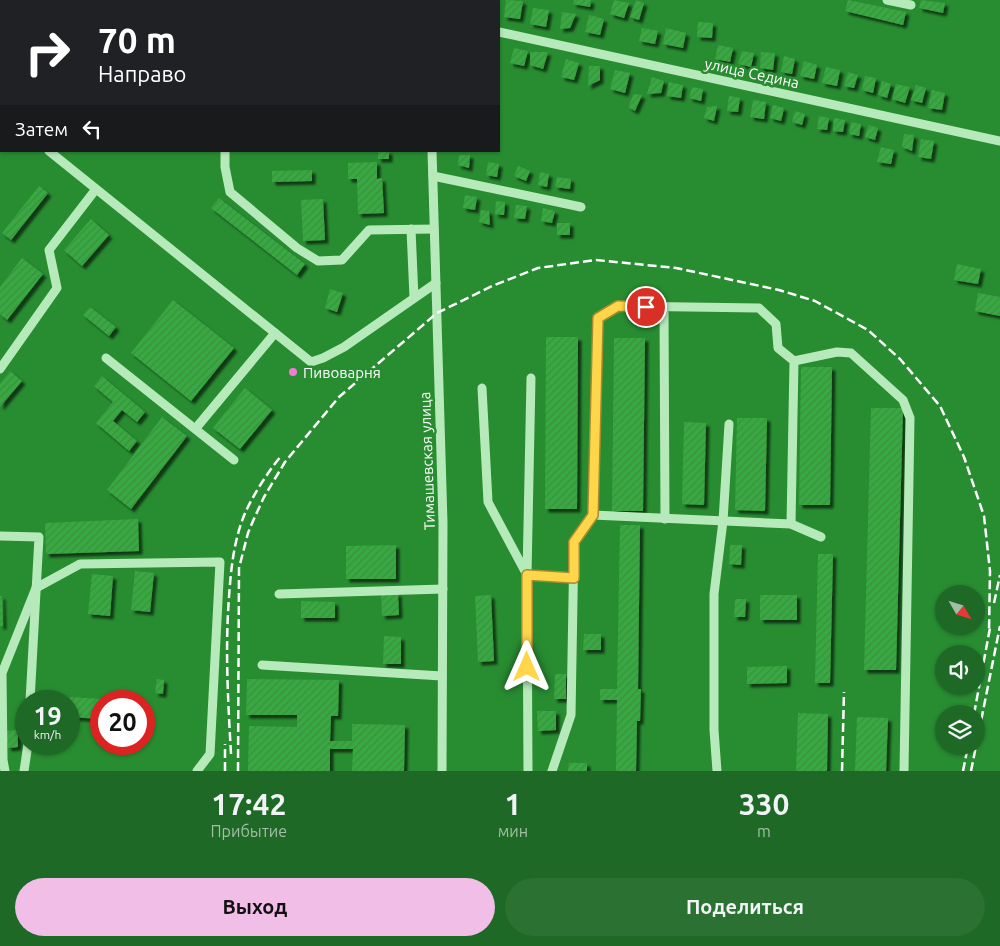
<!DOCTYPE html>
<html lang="ru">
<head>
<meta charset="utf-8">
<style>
	body { margin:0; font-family:Ubuntu,sans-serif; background:#2b7132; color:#f1f3f6; height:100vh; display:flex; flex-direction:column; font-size:19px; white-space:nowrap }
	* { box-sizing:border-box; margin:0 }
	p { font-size:16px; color:#a1bfa7 }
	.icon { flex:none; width:28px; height:28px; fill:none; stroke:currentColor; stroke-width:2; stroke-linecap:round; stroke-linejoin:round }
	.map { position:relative; height:771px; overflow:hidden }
	.drawer { display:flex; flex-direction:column; background:#1e6925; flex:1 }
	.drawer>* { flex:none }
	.guide { position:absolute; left:0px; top:0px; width:500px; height:152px; box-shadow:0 1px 4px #0004; background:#202124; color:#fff; overflow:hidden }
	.needle { width:32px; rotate:129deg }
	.buttons { position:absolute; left:935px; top:585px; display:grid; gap:10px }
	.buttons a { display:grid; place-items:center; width:50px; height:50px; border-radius:50%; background:#1e6925; box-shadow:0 1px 4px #0004; font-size:25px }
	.speed { position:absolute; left:15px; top:690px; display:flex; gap:10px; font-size:25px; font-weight:700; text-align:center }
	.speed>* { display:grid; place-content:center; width:65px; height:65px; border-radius:50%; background:#1e6925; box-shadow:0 1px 4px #0004; line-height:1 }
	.speed small { font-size:12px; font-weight:400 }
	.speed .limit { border:8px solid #d22; background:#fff; color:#111 }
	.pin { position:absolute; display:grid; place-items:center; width:42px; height:42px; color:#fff; margin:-21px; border:2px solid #fff; border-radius:50%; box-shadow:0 1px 5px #0007 }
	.me { position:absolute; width:55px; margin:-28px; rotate:0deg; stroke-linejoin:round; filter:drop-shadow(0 0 4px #0008) }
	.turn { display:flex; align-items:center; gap:18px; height:105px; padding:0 15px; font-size:22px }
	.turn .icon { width:65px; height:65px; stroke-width:2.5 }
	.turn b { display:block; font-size:35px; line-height:42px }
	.then { display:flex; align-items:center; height:48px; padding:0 15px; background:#0003; gap:10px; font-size:19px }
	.eta { display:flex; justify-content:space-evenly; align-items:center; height:85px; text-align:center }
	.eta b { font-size:30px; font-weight:700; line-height:35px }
	.button { display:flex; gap:10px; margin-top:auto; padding:10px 15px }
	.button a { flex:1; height:58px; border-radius:30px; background:#f1bee8; color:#111; font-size:20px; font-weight:700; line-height:58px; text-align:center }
	.button a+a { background:#2b7132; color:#f1f3f6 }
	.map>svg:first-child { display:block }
	.building { fill:url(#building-hatch); filter:url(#shadow) }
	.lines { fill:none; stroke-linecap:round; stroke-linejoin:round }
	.minor { stroke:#b7eabb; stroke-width:9 }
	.rail { stroke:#fff; stroke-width:2.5; stroke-dasharray:9 4; stroke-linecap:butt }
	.route-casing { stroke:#a68a30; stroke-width:12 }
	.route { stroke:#ffd54a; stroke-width:9 }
	.poi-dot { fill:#f27dd6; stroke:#288c31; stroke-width:2 }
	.labels { text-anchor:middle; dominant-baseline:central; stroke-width:5; stroke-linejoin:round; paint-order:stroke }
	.street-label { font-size:15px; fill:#fff; stroke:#288c31 }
	.poi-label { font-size:15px; fill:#fff; stroke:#288c31; text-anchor:start }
</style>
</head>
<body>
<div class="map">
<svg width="1000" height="771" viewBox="0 0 1000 771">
	<defs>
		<pattern id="building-hatch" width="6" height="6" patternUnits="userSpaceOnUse" patternTransform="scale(1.25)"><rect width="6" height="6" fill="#38a941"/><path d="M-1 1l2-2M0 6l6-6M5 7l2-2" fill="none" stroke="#3e8d44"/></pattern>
		<filter id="shadow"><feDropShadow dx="3.5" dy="3.5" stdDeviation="1" flood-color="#0009"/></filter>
	</defs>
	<rect width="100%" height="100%" fill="#288c31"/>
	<g class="building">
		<polygon points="506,0 523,1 520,19 504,17"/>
		<polygon points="574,0 591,0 590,7 573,4"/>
		<polygon points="614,0 629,3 624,18 610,14"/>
		<polygon points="636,0 644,3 639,20 630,17"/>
		<polygon points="848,0 906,12 903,25 845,11"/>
		<polygon points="921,0 945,3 943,13 919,8"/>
		<polygon points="533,8 549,10 546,27 530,24"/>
		<polygon points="562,12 576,14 570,28 560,29"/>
		<polygon points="589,15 604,19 600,35 585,32"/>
		<polygon points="698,22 713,23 712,38 697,37"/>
		<polygon points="642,28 658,31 655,44 639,41"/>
		<polygon points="666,28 686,33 683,48 663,44"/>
		<polygon points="718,45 733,48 730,62 715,59"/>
		<polygon points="514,48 528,51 524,66 510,63"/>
		<polygon points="742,51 754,53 751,67 738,64"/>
		<polygon points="530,52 548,52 543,69 530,65"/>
		<polygon points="761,52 775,53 773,70 760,68"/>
		<polygon points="784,56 795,59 792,74 781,72"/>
		<polygon points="566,59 579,63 574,80 561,77"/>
		<polygon points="804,61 817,65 814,79 800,76"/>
		<polygon points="589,66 600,66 600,80 588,86"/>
		<polygon points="826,67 840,70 837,86 822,83"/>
		<polygon points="615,70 630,73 625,93 610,89"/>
		<polygon points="848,72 858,75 854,88 844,86"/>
		<polygon points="865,76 876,78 873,93 862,90"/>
		<polygon points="652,77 664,81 661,93 647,94"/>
		<polygon points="882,81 891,84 887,98 878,95"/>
		<polygon points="669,82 683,85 681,98 667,96"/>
		<polygon points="896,84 910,87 905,103 892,99"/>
		<polygon points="916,85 926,88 922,103 911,100"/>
		<polygon points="692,87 703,89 701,101 689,98"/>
		<polygon points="932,90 945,93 942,110 928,108"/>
		<polygon points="634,94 642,95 635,111 628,107"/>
		<polygon points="729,96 740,98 738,112 727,111"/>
		<polygon points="753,100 766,102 764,119 750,117"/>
		<polygon points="773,105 784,108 781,121 770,118"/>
		<polygon points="717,106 714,121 704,118 707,107"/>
		<polygon points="795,111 805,114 802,125 792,122"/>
		<polygon points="819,116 829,118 827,130 817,129"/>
		<polygon points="834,118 845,120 843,132 833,131"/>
		<polygon points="851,122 861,124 859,136 849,134"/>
		<polygon points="869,125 878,128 875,140 865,137"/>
		<polygon points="904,134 914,135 912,151 902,147"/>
		<polygon points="921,139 934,141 931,159 918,157"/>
		<polygon points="881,147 894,150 891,164 877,162"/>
		<rect x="378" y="151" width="11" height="8"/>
		<polygon points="459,155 470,155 469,168 458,165"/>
		<polygon points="377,162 377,179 382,178 384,213 358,214 357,179 348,179 348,163"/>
		<polygon points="488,162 499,164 497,177 486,175"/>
		<polygon points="518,166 530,171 526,181 514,176"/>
		<polygon points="312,170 312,181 272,182 272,171"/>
		<polygon points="540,172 549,174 547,187 538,185"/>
		<polygon points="557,177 571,179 570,189 555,187"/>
		<polygon points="39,186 48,193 11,240 2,233"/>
		<polygon points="465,195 477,197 475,210 463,208"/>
		<polygon points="219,198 305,264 297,275 211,208"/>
		<polygon points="323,199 325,240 303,241 301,200"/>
		<polygon points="496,201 505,202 504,215 495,214"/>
		<polygon points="516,205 527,206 525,219 514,218"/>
		<polygon points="543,208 555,211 552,223 541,221"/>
		<polygon points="481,210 489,211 490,225 479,222"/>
		<polygon points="91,219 109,235 82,266 64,250"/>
		<rect x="557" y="223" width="13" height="12"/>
		<polygon points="22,258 43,274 7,320 0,314 0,287"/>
		<polygon points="957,264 981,269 978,284 954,280"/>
		<polygon points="330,289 343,293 337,312 325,308"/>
		<polygon points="978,293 1000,297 1000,316 975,311"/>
		<polygon points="173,300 234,348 191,401 131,353"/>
		<polygon points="90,307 116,327 109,336 83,315"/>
		<polygon points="546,337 578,337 577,509 545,509"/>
		<polygon points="614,338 645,338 643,511 612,511"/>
		<polygon points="801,367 832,367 830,505 799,505"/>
		<polygon points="10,371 22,381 0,407 0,384"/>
		<polygon points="102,376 145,412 137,422 122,410 113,421 137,441 129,451 96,423 113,402 94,386"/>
		<polygon points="245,388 272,410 240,449 213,428"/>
		<polygon points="871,408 903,408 896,670 864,670"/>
		<polygon points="162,417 187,436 131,509 107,490"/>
		<polygon points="737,418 767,418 765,511 735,510"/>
		<polygon points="684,422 706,423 704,505 682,504"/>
		<polygon points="138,519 139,551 46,554 45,523"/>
		<polygon points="620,525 640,525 638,689 641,689 640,721 637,721 636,771 616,771 617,700 600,700 600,689 617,689"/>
		<polygon points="396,545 396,579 346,579 346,546"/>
		<polygon points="730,545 742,545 741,565 729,564"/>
		<polygon points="818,554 833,554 830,683 815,683"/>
		<polygon points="135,571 154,573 150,612 131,610"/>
		<polygon points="92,574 113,576 110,616 88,614"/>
		<polygon points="398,593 399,615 382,616 381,594"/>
		<polygon points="491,595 494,661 478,662 475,596"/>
		<rect x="760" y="595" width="37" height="25"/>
		<polygon points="0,596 2,596 3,626 0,626"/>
		<polygon points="735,599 746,599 745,617 734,617"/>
		<polygon points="301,601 335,602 335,618 301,618"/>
		<polygon points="584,634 601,634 601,650 583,650"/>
		<polygon points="384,636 401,637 401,664 383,664"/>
		<polygon points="787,666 787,683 747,684 747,667"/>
		<polygon points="555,674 566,674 566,699 554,699"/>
		<polygon points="157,679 164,680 163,694 155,693"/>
		<polygon points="247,679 339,680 338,716 331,716 330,741 352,741 352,724 405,725 404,771 352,771 353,749 330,749 330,771 248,771 249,726 297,727 297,715 246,715"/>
		<polygon points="70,697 119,700 118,701 101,701 101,719 69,717"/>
		<polygon points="537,711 556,711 556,730 538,731"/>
		<polygon points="798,713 828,714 827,771 796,771"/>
		<polygon points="857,717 888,718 886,771 855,771"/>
		<polygon points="18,730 18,747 8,748 6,731"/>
		<polygon points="569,763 587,763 587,771 568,771"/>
	</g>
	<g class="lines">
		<g class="minor">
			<polyline points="344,0 344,1"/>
			<polyline points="429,0 429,1"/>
			<polyline points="450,0 450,1"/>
			<polyline points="887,0 911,5"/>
			<polyline points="499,32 1000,141"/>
			<polyline points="0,111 1,112"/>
			<polyline points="49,151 311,362 323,358 344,347 436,283"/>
			<polyline points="225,151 225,167 230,192 297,248 318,261 342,260 369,230 434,229"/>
			<polyline points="432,151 443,523 442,771"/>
			<polyline points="433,176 581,207"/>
			<polyline points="411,229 414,298"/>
			<polyline points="664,308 665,519"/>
			<polyline points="106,358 234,460"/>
			<polyline points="794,361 837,352 851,353 903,400 910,418 904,771"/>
			<polyline points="0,369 57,288 49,250 96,189"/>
			<polyline points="531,378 527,575 574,578"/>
			<polyline points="482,388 488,502 527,575 528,771"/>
			<polyline points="196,428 275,333"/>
			<polyline points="593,515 791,524 821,537"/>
			<polyline points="0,536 39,537 30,701"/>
			<polyline points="279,594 443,589"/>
			<polyline points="262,665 442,676"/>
			<polyline points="5,771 3,760 2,673 36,588 80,564 220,562 210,754 197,771"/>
			<polyline points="24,771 28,744"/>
			<polyline points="552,771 571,715 574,542 593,515 598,318 618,306 759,308 776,324 778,348 794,361 791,524"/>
			<polyline points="717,771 714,730 714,594 723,521 729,424"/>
		</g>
		<g class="rail">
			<polyline points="994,603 1000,575"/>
			<polyline points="974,714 990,628"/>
			<path d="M231,754C228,701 225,649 229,597C231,568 234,538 246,511C255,492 268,472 281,456"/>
			<polyline points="225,771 225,744"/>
			<polyline points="238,771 239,568 248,533 253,521 264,497 285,462 339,397 437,313 492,286 538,268 596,260 676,268 779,290 815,301 868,330 900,359 940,406 964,457 984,516 990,571 989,633"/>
			<polyline points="842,771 844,692"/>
			<polyline points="963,771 968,746"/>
			<polyline points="971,771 1000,626"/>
		</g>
	</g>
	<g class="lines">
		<g class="route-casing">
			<polyline id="route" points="527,667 527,575 574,578 574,542 593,515 598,318 618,306 646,307"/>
		</g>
		<use href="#route" class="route"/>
	</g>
	<circle class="poi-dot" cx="293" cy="372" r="5"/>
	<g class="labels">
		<g class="street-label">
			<text transform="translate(752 73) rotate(12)">улица Седина</text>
			<text transform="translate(427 461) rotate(-92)">Тимашевская улица</text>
		</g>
		<g class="poi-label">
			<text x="303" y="372">Пивоварня</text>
		</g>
	</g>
</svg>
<div class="buttons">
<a><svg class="needle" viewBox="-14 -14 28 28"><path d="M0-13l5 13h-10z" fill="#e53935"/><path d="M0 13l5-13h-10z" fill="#a1bfa7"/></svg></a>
<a><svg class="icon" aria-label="sound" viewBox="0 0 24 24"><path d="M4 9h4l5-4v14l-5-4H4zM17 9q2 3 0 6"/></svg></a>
<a><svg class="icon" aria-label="layers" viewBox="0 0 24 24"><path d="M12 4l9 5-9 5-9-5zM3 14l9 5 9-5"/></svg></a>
</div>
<div class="speed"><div>19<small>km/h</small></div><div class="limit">20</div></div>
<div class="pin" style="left:646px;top:307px;background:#d93025"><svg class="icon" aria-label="arrive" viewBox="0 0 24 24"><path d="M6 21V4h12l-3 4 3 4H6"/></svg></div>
<svg class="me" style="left:527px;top:667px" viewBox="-20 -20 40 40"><path d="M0-17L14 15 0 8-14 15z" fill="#ffd54a" stroke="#fff" stroke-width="4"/></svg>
<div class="guide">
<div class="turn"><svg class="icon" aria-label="right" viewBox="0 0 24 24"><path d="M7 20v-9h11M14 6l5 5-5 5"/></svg><div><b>70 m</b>Направо</div></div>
<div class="then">Затем<svg class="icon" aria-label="left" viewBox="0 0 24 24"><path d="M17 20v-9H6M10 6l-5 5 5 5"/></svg></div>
</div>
</div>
<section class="drawer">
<div class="eta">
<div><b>17:42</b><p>Прибытие</p></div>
<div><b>1</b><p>мин</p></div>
<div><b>330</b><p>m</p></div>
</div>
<div class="button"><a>Выход</a><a>Поделиться</a></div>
</section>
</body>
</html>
